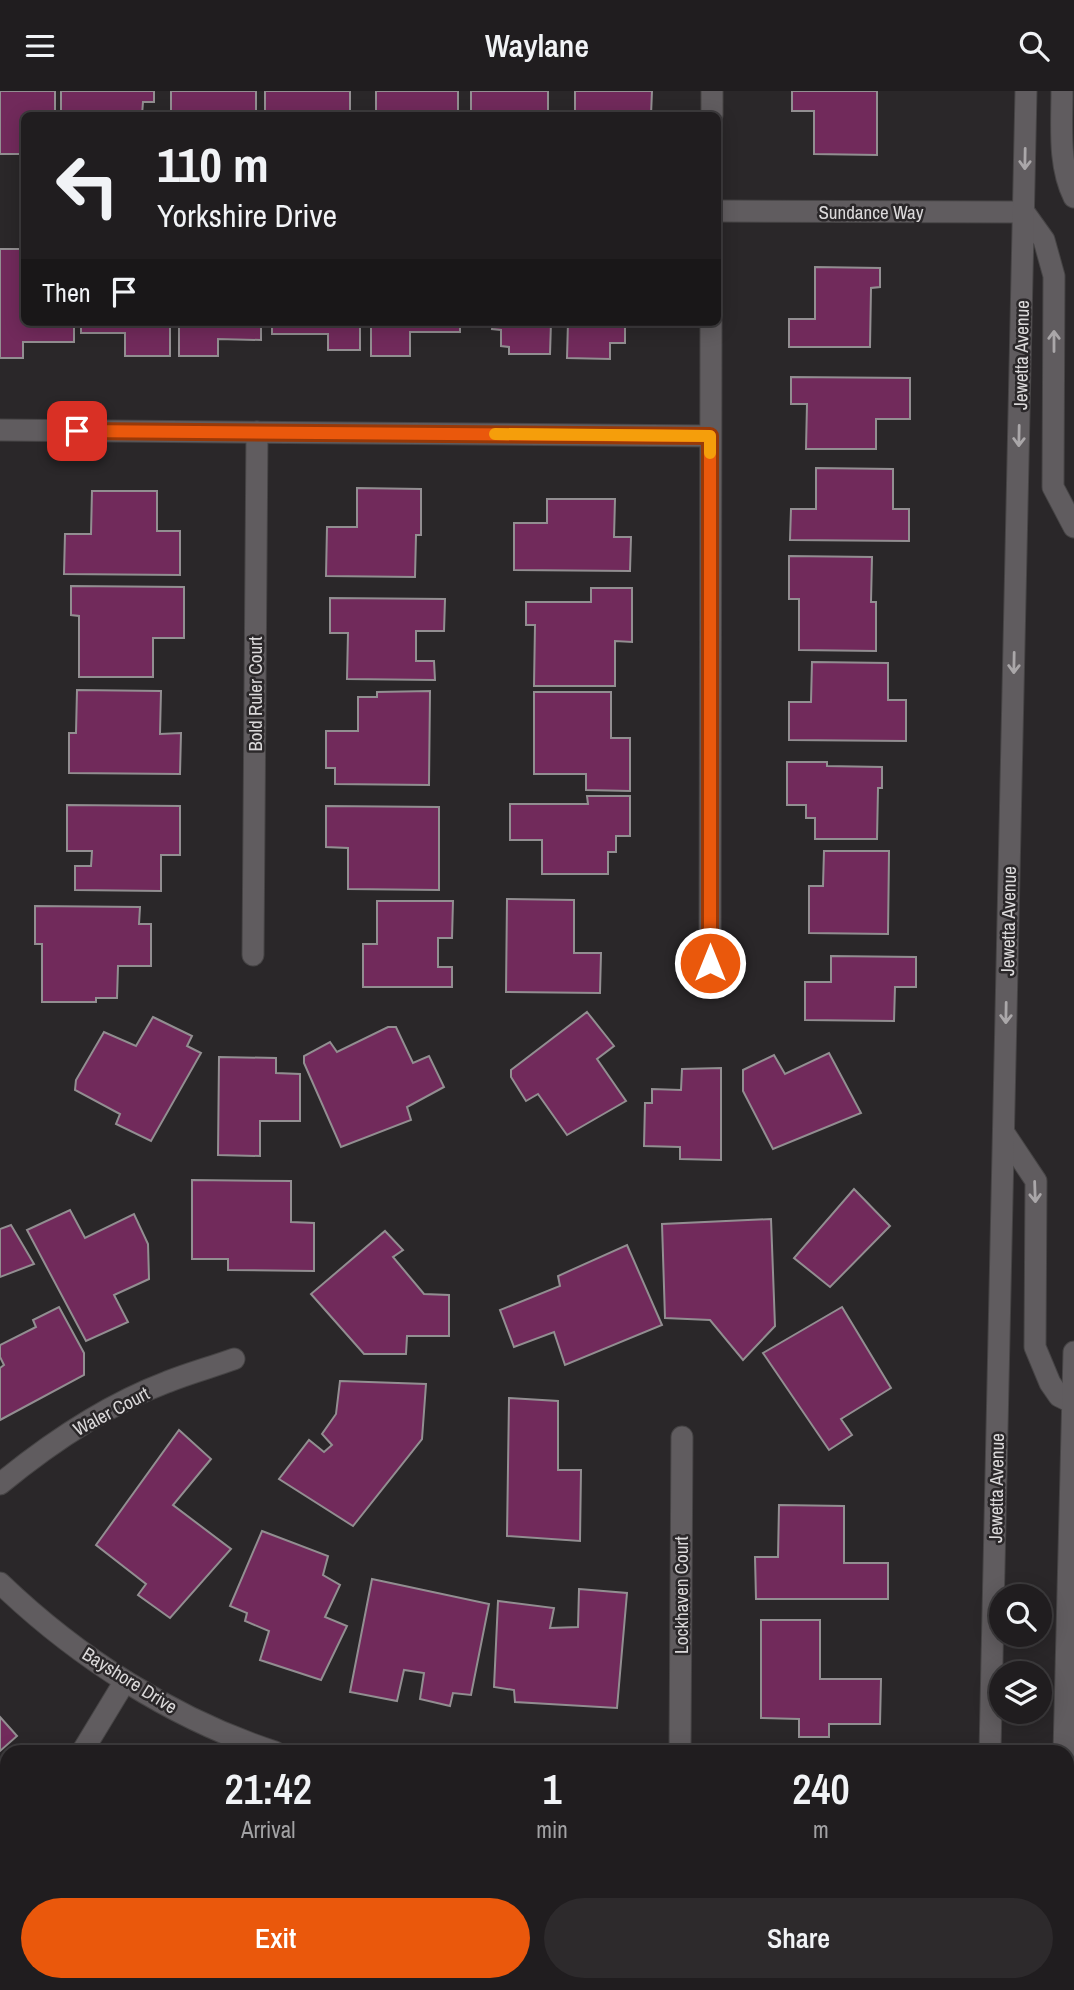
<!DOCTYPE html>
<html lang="en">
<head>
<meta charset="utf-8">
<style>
	body { margin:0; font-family:"Archivo Narrow",sans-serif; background:#2d2a2c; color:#f1f3f6; height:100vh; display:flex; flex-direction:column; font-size:26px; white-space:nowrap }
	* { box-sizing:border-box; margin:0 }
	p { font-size:23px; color:#a2a2a4 }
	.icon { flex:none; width:38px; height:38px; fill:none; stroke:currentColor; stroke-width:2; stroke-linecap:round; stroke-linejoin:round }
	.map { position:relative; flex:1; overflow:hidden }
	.details { position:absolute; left:0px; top:1654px; width:1074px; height:247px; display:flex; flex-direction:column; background:#201d1f; border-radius:21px 21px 0 0; box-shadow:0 4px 18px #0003,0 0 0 2px #3d3b3d }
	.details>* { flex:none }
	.hud { position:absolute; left:21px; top:21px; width:700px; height:214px; border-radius:10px; box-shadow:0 4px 18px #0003,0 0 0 2px #3d3b3d; background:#201d1f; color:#f1f3f6; overflow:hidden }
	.fabs { position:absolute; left:989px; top:1493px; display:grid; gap:14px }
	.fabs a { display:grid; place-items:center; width:63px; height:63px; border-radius:50%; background:#201d1f; box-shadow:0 4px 18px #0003,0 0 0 2px #3d3b3d; font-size:35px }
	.pin { position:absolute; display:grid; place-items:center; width:60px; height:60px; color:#fff; margin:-30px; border-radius:14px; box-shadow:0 4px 10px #0006 }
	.me { position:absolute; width:77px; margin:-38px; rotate:0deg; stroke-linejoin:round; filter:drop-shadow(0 0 5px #0008) }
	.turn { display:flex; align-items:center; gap:24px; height:147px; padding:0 21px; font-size:32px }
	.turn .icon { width:91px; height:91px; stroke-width:2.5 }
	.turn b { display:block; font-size:49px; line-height:60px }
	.then { display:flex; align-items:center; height:66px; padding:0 21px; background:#0003; gap:14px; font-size:26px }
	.eta { display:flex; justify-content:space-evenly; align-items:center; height:119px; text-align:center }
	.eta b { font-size:42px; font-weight:600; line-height:49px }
	.cta { display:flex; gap:14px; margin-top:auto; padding:14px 21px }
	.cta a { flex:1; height:80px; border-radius:42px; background:#ea580c; color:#fff; font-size:28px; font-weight:600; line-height:80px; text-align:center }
	.cta a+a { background:#2d2a2c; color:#f1f3f6 }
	header { display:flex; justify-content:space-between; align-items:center; height:91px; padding:0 21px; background:#201d1f; font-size:32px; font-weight:600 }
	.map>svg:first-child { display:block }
	.building { fill:#712a5b; stroke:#928e91; stroke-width:2 }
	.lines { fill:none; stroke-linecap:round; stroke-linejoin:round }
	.minor-casing { stroke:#464445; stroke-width:23 }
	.tertiary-casing { stroke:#464445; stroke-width:23 }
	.minor { stroke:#605c5f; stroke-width:21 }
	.tertiary { stroke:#605c5f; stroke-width:21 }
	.oneway { stroke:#aaa7a9 }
	.route-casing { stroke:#983908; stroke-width:18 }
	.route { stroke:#ea580c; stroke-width:12 }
	.slow { stroke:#f59e0b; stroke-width:12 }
	.labels { text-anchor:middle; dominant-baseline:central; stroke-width:5; stroke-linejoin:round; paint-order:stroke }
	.street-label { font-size:19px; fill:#dbd9da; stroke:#2a2729 }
</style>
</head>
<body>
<header><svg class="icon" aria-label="menu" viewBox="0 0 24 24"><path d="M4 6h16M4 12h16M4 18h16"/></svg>Waylane<svg class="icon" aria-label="search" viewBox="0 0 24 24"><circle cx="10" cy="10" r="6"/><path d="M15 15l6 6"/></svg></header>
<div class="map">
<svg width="1074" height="1899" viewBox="0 0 1074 1899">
	<rect width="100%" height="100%" fill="#2a2729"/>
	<g class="building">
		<polygon points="0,0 55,0 55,24 24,24 24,63 0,63"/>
		<polygon points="61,0 154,0 154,11 143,11 142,24 61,24"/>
		<rect x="171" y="0" width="85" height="24"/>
		<rect x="265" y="0" width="85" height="24"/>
		<rect x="376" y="0" width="82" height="24"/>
		<rect x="471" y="0" width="77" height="24"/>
		<polygon points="575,0 652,0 651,24 575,24"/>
		<polygon points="792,0 877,0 877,64 814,63 814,20 792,20"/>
		<polygon points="0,158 22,158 22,171 24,171 24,231 74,231 74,251 23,251 23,267 0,267"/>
		<polygon points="815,176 880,177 880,196 871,197 870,256 789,256 789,228 815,228"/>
		<polygon points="81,231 170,231 170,265 125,265 125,242 81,242"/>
		<polygon points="179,231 261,231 261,249 218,248 218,265 179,265"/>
		<polygon points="272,231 360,231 360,259 328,259 328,243 272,243"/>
		<polygon points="371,231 460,231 460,241 410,241 410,265 371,265"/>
		<polygon points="493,231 551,231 550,263 509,263 509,256 501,255 501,239 492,238"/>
		<polygon points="568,231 659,231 659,236 625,236 625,252 610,252 610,268 567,267"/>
		<polygon points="791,286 910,287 910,328 876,328 876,358 806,358 807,313 791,313"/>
		<polygon points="816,377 893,378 893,418 909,418 909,450 790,449 791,418 816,418"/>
		<polygon points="357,397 421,398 421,444 416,444 415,486 326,485 327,436 357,436"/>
		<polygon points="92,400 157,400 157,440 180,440 180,484 64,483 65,443 91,443"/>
		<polygon points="547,408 615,408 614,446 631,446 630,480 514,479 514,432 547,432"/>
		<polygon points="789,465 872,466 871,511 876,511 876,560 799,559 799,508 789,508"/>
		<polygon points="71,495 184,496 184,547 153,547 153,586 79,586 79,525 71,524"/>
		<polygon points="591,497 632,497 632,551 615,550 615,595 534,595 535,534 526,534 526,511 591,511"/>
		<polygon points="330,507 445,508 444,540 416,540 416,570 434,570 435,589 347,588 348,542 330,542"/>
		<polygon points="812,571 888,572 888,609 906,609 906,650 789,649 789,611 811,611"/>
		<polygon points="77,599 161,600 160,643 181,642 180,683 69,682 69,642 76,642"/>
		<polygon points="430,600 429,694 335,693 335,677 326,677 326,640 358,640 358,606 377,606 377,601"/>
		<polygon points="534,601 611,601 611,647 630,647 630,700 586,699 586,683 534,683"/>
		<polygon points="787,671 827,671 827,675 882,676 882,697 878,697 877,748 815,748 815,727 806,727 806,714 787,714"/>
		<polygon points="587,705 630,705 630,745 616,745 616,761 608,761 608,783 542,783 542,749 510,749 510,713 588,713"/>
		<polygon points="67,714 180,715 180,764 161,764 161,800 75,799 75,775 91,775 92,760 67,760"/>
		<polygon points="326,715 439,716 439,799 348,798 348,757 326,756"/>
		<polygon points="824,760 889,760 888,843 809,842 809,795 823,795"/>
		<polygon points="507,808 574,809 574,862 601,862 600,902 506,901"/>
		<polygon points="377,810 453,810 452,847 438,847 438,876 452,876 452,896 363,896 363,853 377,853"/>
		<polygon points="35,815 140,816 139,833 151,833 151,875 118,875 117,907 96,907 96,911 42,911 42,853 35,853"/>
		<polygon points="831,865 916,866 916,896 895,896 894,930 805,929 805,891 831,891"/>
		<polygon points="587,921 614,955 597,968 626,1010 567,1044 538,1003 526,1010 511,986 511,979"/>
		<polygon points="153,926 192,945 187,955 201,962 151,1050 116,1033 120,1023 75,999 76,989 104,941 136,955"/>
		<polygon points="388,936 396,936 413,972 429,965 444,996 407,1016 411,1029 341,1056 304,972 304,965 330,951 337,961"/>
		<polygon points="829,962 861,1022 773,1058 743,1000 743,979 774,964 785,983"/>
		<polygon points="219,966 276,967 276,982 300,983 300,1030 260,1030 260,1065 218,1064"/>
		<polygon points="721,977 721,1069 680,1068 680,1056 644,1055 645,1012 652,1012 652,998 681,999 682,978"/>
		<polygon points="192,1089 291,1090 291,1131 314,1132 314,1180 228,1179 228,1168 192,1168"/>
		<polygon points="854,1098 890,1135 830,1196 794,1167"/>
		<polygon points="70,1119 85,1147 134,1123 148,1153 149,1188 114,1204 128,1231 86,1250 27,1139"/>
		<polygon points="771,1128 775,1235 743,1269 710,1229 665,1227 662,1133"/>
		<polygon points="11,1134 34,1173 0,1186 0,1138"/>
		<polygon points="385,1140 403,1159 393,1166 424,1203 449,1204 449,1245 407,1245 406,1263 364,1263 311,1203"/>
		<polygon points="627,1154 662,1234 565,1274 554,1241 514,1256 500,1219 560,1195 558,1185"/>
		<polygon points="59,1216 84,1262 84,1284 0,1329 0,1277 4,1274 0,1266 0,1254 36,1236 33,1229"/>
		<polygon points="842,1216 891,1297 841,1328 852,1344 829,1359 763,1262"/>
		<polygon points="340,1290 426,1293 422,1348 353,1435 279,1388 309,1349 324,1361 332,1354 322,1343 336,1323"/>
		<polygon points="509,1307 558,1310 558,1379 581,1379 580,1450 507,1445"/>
		<polygon points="179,1339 211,1368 173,1414 231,1458 170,1527 138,1504 146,1493 96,1454"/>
		<polygon points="779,1414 844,1415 844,1472 888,1472 888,1508 756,1508 755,1466 778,1466"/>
		<polygon points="262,1440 328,1465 323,1484 340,1494 325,1526 347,1535 321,1589 260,1569 269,1540 245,1530 247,1522 230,1515"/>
		<polygon points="372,1488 489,1513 471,1604 453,1602 450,1615 420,1608 424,1582 404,1579 397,1610 350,1601"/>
		<polygon points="579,1498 627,1502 617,1617 515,1611 514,1599 494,1596 498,1510 554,1517 550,1537 578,1536"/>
		<polygon points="761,1529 820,1529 820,1588 881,1588 880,1633 829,1633 829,1646 799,1646 799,1628 761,1627"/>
		<polygon points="0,1626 17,1645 0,1660"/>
		<polygon points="48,1894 137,1894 136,1899 47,1899"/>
		<polygon points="497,1894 527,1894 527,1898 496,1898"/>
		<polygon points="534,1894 649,1894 649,1899 534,1896"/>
		<rect x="796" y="1894" width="43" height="4"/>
	</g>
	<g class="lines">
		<g class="minor-casing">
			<g id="minor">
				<polyline points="712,24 712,0"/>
				<polyline points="718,120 1024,121"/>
				<polyline points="0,339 710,345"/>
				<polyline points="253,864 257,341"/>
				<polyline points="710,871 711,231"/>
				<path d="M0,1393C50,1352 106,1314 167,1291C189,1282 212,1276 234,1268"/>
				<path d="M0,1492C77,1566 173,1628 275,1661"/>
				<polyline points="82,1661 125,1590"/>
				<polyline points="680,1661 682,1346"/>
				<polyline points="0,1793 7,1782"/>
			</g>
		</g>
		<g class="tertiary-casing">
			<g id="tertiary">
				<path d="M1062,0C1062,35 1058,74 1074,106"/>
				<polyline points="1024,121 1044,149 1054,185 1053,396 1074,436"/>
				<polyline points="1004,1042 1036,1090 1035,1256 1050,1292 1059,1305 1073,1312"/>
				<polyline points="990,1661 1026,0"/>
				<polyline points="1064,1661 1074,1261"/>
				<polyline points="1024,1894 1025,1899"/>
				<polyline points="985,1899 985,1894"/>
				<polyline points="1059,1899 1059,1894"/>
			</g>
		</g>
		<use href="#minor" class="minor"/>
		<use href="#tertiary" class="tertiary"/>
	</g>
	<defs><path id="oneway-shaft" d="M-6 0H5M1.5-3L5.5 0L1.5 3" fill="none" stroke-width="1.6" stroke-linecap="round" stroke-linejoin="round" transform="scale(1.75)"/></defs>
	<g class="oneway">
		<use href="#oneway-shaft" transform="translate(1025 68) rotate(91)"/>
		<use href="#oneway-shaft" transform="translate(1054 250) rotate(-90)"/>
		<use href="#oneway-shaft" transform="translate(1019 345) rotate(91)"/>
		<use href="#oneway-shaft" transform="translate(1014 572) rotate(91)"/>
		<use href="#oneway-shaft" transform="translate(1006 922) rotate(91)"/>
		<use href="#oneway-shaft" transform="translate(1035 1101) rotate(88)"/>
	</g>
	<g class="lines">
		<g class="route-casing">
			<polyline id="route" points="77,340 710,345 710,872"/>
		</g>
		<use href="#route" class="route"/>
		<polyline class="slow" points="495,343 710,345 710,362"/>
	</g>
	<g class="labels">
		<g class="street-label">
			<text x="871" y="121">Sundance Way</text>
			<text transform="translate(1021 264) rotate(-89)">Jewetta Avenue</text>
			<text transform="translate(255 603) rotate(-90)">Bold Ruler Court</text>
			<text transform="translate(1008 830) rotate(-89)">Jewetta Avenue</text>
			<text transform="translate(111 1320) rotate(-28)">Waler Court</text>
			<text transform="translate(996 1397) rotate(-89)">Jewetta Avenue</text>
			<text transform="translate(681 1504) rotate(-90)">Lockhaven Court</text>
			<text transform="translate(130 1589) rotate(32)">Bayshore Drive</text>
		</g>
	</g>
</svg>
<div class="fabs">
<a><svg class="icon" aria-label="search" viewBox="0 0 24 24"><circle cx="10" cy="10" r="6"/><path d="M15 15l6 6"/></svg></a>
<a><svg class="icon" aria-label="layers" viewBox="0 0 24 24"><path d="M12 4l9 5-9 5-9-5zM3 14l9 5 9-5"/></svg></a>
</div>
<div class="pin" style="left:77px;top:340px;background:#d93025"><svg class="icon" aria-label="arrive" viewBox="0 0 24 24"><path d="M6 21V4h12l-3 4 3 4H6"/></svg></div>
<svg class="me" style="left:710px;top:872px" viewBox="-20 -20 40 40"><circle r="17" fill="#ea580c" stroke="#fff" stroke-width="3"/><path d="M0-11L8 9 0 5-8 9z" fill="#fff"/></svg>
<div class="hud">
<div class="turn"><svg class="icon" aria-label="left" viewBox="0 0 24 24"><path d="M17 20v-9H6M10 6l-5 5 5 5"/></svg><div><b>110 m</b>Yorkshire Drive</div></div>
<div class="then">Then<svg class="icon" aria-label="arrive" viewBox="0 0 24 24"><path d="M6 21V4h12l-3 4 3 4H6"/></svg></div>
</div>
<section class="details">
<div class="eta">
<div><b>21:42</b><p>Arrival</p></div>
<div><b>1</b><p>min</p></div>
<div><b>240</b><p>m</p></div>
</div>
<div class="cta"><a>Exit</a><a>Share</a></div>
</section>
</div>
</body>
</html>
